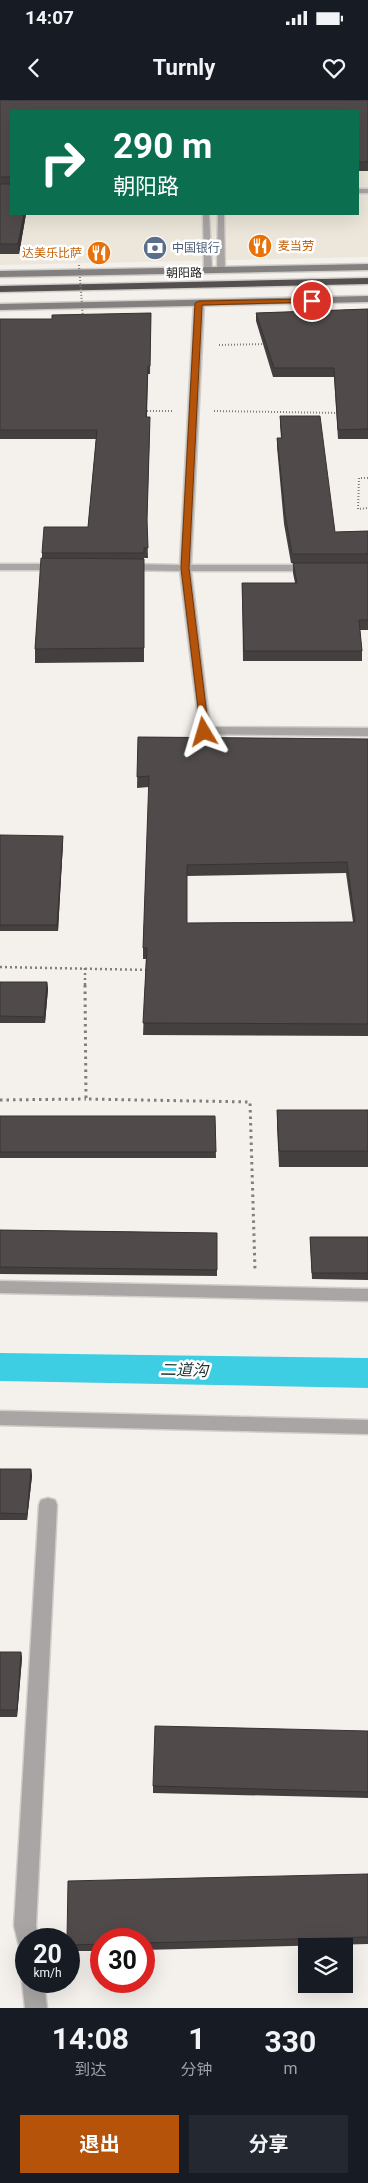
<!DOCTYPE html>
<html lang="zh">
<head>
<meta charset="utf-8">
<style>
	body { margin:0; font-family:Roboto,"Noto Sans SC",sans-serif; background:#242831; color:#f1f3f6; height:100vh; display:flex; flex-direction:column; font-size:19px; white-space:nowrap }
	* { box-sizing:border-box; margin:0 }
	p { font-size:16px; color:#9ea1a6 }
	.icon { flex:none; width:28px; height:28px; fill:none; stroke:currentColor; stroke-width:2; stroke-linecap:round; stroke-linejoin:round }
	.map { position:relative; height:1908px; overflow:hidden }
	.sheet { display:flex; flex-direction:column; background:#171b24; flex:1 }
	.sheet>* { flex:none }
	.hud { position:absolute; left:10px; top:10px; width:349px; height:105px; border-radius:0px; box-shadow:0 5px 20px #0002; background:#0b6e4f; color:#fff; overflow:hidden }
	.controls { position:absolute; left:298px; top:1838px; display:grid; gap:10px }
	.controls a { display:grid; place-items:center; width:55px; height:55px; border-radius:0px; background:#171b24; box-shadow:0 5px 20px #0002; font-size:25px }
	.speed { position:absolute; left:15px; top:1828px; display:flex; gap:10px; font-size:25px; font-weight:700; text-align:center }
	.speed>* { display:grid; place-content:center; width:65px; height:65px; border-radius:50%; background:#171b24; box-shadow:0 5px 20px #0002; line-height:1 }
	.speed small { font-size:12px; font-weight:400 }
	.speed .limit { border:8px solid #d22; background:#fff; color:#111 }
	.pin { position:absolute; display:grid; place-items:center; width:42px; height:42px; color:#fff; margin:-21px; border:2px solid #fff; border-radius:50%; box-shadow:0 1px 5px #0007 }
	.me { position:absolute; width:55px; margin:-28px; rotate:353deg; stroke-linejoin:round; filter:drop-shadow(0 0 4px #0008) }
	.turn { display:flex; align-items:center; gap:18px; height:105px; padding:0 20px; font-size:22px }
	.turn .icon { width:65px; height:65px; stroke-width:2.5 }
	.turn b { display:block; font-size:35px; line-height:42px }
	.eta { display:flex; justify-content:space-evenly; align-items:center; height:85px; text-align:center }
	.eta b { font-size:30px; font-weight:700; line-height:35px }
	.button { display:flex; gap:10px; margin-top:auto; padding:10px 20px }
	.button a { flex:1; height:58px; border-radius:0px; background:#b45309; color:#fff; font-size:20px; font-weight:700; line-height:58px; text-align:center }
	.button a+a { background:#242831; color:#f1f3f6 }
	.status { display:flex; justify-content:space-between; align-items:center; height:35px; padding:0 25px; background:#171b24; direction:ltr }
	.status svg { height:14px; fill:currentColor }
	header { display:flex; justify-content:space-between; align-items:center; height:65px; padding:0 20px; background:#171b24; font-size:22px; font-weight:700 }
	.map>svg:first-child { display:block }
	.built { fill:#ede6da; fill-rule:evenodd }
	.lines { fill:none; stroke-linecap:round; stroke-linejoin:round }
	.canal { fill:#3dcee3; fill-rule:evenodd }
	.lane-casing { stroke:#d1ceca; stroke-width:3 }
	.street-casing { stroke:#d1ceca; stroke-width:3 }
	.secondary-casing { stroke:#d1ceca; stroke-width:3 }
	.highway-casing { stroke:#d1ceca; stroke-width:3 }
	.path-far2 { stroke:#807e7b; stroke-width:2; stroke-dasharray:1 2; stroke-linecap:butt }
	.path-far1 { stroke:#807e7b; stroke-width:2.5; stroke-dasharray:2 3; stroke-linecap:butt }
	.path { stroke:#807e7b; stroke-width:3; stroke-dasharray:2.5 4; stroke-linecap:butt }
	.lane { fill:#a8a5a4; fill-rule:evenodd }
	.street { fill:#a8a5a4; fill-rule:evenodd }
	.secondary { fill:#84807f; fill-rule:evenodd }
	.highway { fill:#55504f; fill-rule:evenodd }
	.path-bridge { stroke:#807e7b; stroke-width:2; stroke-dasharray:1 2; stroke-linecap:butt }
	.wall { fill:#454040; fill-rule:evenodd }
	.shaded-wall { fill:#383434 }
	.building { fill:#504b4a; stroke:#383434; fill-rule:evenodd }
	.route { fill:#b45309; stroke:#753606 }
	.labels { text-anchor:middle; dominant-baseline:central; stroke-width:5; stroke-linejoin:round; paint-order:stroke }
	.far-food-label { font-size:12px; fill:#c56008; stroke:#fff; text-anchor:start }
	.far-service-label { font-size:12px; fill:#4e5e75; stroke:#fff; text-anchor:start }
	.far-street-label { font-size:12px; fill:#181715; stroke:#fff }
	.water-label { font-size:16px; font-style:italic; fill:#1c3337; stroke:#fff }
</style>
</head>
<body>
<div class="status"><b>14:07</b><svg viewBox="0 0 49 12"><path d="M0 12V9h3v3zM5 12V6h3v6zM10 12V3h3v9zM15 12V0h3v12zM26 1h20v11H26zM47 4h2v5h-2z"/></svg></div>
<header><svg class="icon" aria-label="back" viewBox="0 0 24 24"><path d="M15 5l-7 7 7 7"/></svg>Turnly<svg class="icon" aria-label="heart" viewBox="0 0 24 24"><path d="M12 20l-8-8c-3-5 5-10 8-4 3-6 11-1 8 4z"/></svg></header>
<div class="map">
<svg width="368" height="1908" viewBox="0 0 368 1908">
	<rect width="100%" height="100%" fill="#f4f1ec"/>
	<path class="built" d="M0,0H368V157L0,165ZM11,11H358V114H11Z"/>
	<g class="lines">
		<polygon class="canal" points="0,1253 368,1258 368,1288 0,1281"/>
		<g class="lane-casing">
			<g id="lane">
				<polygon points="203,114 209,114 212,170 208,172 204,170"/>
				<polygon points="218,114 224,114 225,170 221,172 217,170"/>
			</g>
		</g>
		<g class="street-casing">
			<g id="street">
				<rect x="358" y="89" width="10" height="4"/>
				<polygon points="199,200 204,203 191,465 314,465 320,468 314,471 191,471 210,627 368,628 368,636 200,634 180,471 124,470 118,467 124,464 180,465 194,203"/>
				<polygon points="0,464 61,464 67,467 61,470 0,470"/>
				<polygon points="0,1181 368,1189 368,1201 0,1193"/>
				<polygon points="0,1311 368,1320 368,1334 0,1325"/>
				<polygon points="48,1398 55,1400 57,1405 36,1826 38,1839 26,1839 26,1849 19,1846 14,1826 39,1405 41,1400"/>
				<polygon points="26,1873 26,1881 44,1881 47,1908 25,1908 22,1881"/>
			</g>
		</g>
		<g class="secondary-casing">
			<g id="secondary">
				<polygon points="368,164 368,170 0,177 0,171"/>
				<polygon points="368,196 368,202 0,210 0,204"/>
			</g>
		</g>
		<g class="highway-casing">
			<polygon id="highway" points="368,178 368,184 0,192 0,186"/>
		</g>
		<g class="path-far2">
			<polyline points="219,245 267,244"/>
			<polyline points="144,311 172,311"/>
			<polyline points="214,311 340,313"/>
			<polyline points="368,378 359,378 358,409 368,408"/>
		</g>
		<g class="path-far1">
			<polyline points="0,867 150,870"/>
			<polyline points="85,868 85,887"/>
		</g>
		<g class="path">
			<polyline points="85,885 86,999 250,1002 255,1170"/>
			<polyline points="0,1000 86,999"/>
		</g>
		<use href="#lane" class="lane"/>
		<use href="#street" class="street"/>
		<use href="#secondary" class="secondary"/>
		<use href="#highway" class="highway"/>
		<polyline class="path-bridge" points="79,165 83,218"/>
	</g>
	<g class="wall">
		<polygon points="0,0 368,0 368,71 358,71 358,11 11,11 11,114 26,114 19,154 0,154"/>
		<polygon points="368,209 368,339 338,339 334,277 273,277 256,221 256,213"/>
		<polygon points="151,213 150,274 148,274 147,317 150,327 147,424 148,458 144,458 144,562 35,563 35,549 42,458 42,453 88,427 96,339 0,339 0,219 52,219"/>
		<polygon points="280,316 335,432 368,431 368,463 291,463 284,424 277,347 277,338 281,338 280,325"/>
		<polygon points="293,463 368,463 368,530 360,530 362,551 362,561 243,561 242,483 295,483 293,473"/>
		<path d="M138,637L368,639V936L143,935L146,859H143V848L149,687L137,688ZM346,773L353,822L187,823V776Z"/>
		<polygon points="0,735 63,742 58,831 0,831"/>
		<polygon points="0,882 47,882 48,889 45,923 0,923"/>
		<polygon points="277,1010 368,1010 368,1067 279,1067 277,1027"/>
		<polygon points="0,1016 215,1016 216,1058 0,1058"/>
		<polygon points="0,1130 217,1133 217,1176 0,1174"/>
		<polygon points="310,1137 368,1137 368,1180 312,1179"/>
		<polygon points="0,1369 31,1369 32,1376 27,1420 0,1420"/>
		<polygon points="0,1552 21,1552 22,1558 17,1617 0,1617"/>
		<polygon points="368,1631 368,1698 153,1693 153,1686"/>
		<polygon points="368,1774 368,1844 144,1850 144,1839 101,1839 101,1851 69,1851 69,1839"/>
	</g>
	<g class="shaded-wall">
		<polygon points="24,114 26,114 19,154 18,144"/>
		<polygon points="63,736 63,742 58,831 57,825"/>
		<polygon points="47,882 48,889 45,923 44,917"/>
		<polygon points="31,1369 32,1376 27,1420 27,1414"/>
		<polygon points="21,1552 22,1558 17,1617 17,1610"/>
	</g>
	<g class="building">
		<polygon points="0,0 368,0 368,62 358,62 358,11 11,11 11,77 0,77"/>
		<polygon points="0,84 11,84 11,114 24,114 18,144 0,144"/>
		<polygon points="368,209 368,329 338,330 334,268 274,268 256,213"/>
		<polygon points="151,213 150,266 148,266 146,317 150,317 147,419 148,448 144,448 144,453 42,453 44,427 88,427 97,330 0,330 0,219 52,219 52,215"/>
		<polygon points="280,316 320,316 335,432 368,431 368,454 292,454 285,414 277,338 282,338"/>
		<polygon points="41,458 144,459 144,548 35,549"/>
		<polygon points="293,463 368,463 368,520 359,520 362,551 244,551 242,483 297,483"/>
		<path d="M138,637L368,639V924L143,923L147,848H143L149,676L137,677ZM347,762L355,822L187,823V765Z"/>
		<polygon points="0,735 63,736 57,825 0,825"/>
		<polygon points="0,882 47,882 44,917 0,916"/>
		<polygon points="277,1010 368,1010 368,1051 279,1051"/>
		<polygon points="0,1016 215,1016 216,1052 0,1052"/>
		<polygon points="0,1130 217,1133 217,1170 0,1167"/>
		<polygon points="310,1137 368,1137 368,1173 312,1173"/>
		<polygon points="0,1369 31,1369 27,1414 0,1413"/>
		<polygon points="0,1552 21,1552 17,1610 0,1610"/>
		<polygon points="155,1626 368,1631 368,1692 153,1686"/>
		<polygon points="368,1774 368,1837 144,1843 144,1839 101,1839 101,1844 69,1845 69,1839 67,1839 68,1781"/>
	</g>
	<polygon class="route" points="312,199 315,201 314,202 202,205 189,468 209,632 207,633 201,633 181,468 195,203 199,201"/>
	<defs>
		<g id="restaurant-disc" transform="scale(1.25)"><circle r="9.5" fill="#e8710a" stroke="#fff"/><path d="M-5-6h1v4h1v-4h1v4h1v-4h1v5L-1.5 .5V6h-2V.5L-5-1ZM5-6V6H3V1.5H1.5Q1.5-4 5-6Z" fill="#fff"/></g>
		<g id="bank-disc" transform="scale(1.25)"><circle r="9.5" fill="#5c6f8a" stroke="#fff"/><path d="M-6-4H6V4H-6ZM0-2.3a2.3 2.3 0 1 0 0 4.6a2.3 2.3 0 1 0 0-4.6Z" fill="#fff"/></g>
	</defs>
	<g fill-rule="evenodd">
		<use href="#restaurant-disc" x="260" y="146"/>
		<use href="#bank-disc" x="155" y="148"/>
		<use href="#restaurant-disc" x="99" y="153"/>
	</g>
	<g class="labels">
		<g class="far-food-label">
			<text x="278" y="146">麦当劳</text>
			<text x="82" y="153" text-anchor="end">达美乐比萨</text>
		</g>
		<g class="far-service-label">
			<text x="172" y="148">中国银行</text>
		</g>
		<g class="far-street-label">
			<text transform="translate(184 173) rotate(-1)">朝阳路</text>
		</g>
		<g class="water-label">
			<text transform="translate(184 1270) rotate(1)">二道沟</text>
		</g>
	</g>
</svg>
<div class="controls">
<a><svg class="icon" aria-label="layers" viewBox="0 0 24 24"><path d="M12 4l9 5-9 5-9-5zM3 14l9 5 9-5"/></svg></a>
</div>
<div class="speed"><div>20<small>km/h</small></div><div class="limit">30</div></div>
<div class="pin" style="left:312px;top:201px;background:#d93025"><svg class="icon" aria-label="arrive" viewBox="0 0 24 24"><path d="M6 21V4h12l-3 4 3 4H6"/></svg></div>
<svg class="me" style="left:204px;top:632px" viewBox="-20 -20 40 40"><path d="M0-17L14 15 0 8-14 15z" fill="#b45309" stroke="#fff" stroke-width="4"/></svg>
<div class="hud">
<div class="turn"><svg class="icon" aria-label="right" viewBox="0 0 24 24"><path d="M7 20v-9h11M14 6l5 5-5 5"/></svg><div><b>290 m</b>朝阳路</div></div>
</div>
</div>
<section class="sheet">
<div class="eta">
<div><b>14:08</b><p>到达</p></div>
<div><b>1</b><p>分钟</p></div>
<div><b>330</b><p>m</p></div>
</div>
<div class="button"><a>退出</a><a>分享</a></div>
</section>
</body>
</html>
